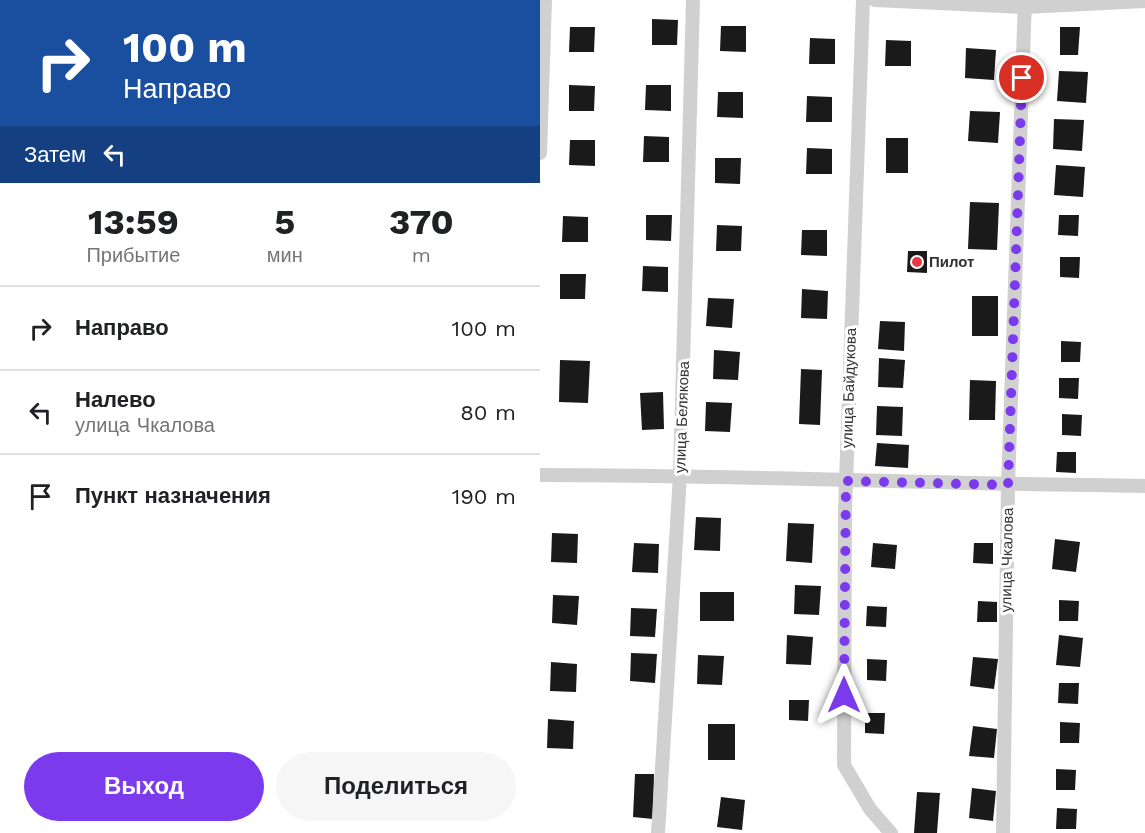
<!DOCTYPE html>
<html lang="ru">
<head>
<meta charset="utf-8">
<style>
	body { margin:0; font-family:"Work Sans",sans-serif; background:#f6f6f6; color:#202124; height:100vh; display:flex; flex-direction:column; font-size:22px; white-space:nowrap }
	* { box-sizing:border-box; margin:0 }
	p { font-size:20px; color:#757577 }
	.icon { flex:none; width:33px; height:33px; fill:none; stroke:currentColor; stroke-width:2; stroke-linecap:round; stroke-linejoin:round }
	.map { position:relative; flex:1; overflow:hidden }
	.details { display:flex; flex-direction:column; background:#fff; width:540px }
	.details>* { flex:none }
	.top-card { background:#1a4fa0; color:#fff; overflow:hidden }
	.pin { position:absolute; display:grid; place-items:center; width:51px; height:51px; color:#fff; margin:-26px; border:3px solid #fff; border-radius:50%; box-shadow:0 2px 6px #0007 }
	.me { position:absolute; width:66px; margin:-33px; rotate:0deg; stroke-linejoin:round; filter:drop-shadow(0 0 4px #0008) }
	.turn { display:flex; align-items:center; gap:21px; height:126px; padding:0 24px; font-size:27px }
	.turn .icon { width:78px; height:78px; stroke-width:2.5 }
	.turn b { display:block; font-size:42px; line-height:51px }
	.then { display:flex; align-items:center; height:57px; padding:0 24px; background:#0003; gap:12px; font-size:22px }
	.eta { display:flex; justify-content:space-evenly; align-items:center; height:102px; text-align:center }
	.eta b { font-size:36px; font-weight:700; line-height:42px }
	.cta { display:flex; gap:12px; margin-top:auto; padding:12px 24px }
	.cta a { flex:1; height:69px; border-radius:36px; background:#7c3aed; color:#fff; font-size:24px; font-weight:700; line-height:69px; text-align:center }
	.cta a+a { background:#f6f6f6; color:#202124 }
	ul { padding:0; list-style:none }
	li { display:flex; align-items:center; gap:18px; height:84px; padding:0 24px; border-top:2px solid #e0e0e0 }
	li div { flex:1 }
	li b { display:block; font-size:22px }
	li em { font-style:normal }
	main { display:flex; flex:1; min-height:0 }
	.map>svg:first-child { display:block }
	.building { fill:#1a1a1a }
	.lines { fill:none; stroke-linecap:round; stroke-linejoin:round }
	.street { stroke:#d0d0d0; stroke-width:14 }
	.route { stroke:#7c3aed; stroke-width:10; stroke-dasharray:0 18 }
	.poi-dot { fill:#e63946; stroke:#fff; stroke-width:2 }
	.labels { text-anchor:middle; dominant-baseline:central; stroke-width:6; stroke-linejoin:round; paint-order:stroke }
	.poi-label { font-size:15px; font-weight:bold; fill:#333; stroke:#fff; text-anchor:start }
	.street-label { font-size:15px; fill:#333; stroke:#fff }
</style>
</head>
<body>
<main>
<section class="details">
<div class="top-card">
<div class="turn"><svg class="icon" aria-label="right" viewBox="0 0 24 24"><path d="M7 20v-9h11M14 6l5 5-5 5"/></svg><div><b>100 m</b>Направо</div></div>
<div class="then">Затем<svg class="icon" aria-label="left" viewBox="0 0 24 24"><path d="M17 20v-9H6M10 6l-5 5 5 5"/></svg></div>
</div>
<div class="eta">
<div><b>13:59</b><p>Прибытие</p></div>
<div><b>5</b><p>мин</p></div>
<div><b>370</b><p>m</p></div>
</div>
<ul>
<li><svg class="icon" aria-label="right" viewBox="0 0 24 24"><path d="M7 20v-9h11M14 6l5 5-5 5"/></svg><div><b>Направо</b></div><em>100 m</em></li>
<li><svg class="icon" aria-label="left" viewBox="0 0 24 24"><path d="M17 20v-9H6M10 6l-5 5 5 5"/></svg><div><b>Налево</b><p>улица Чкалова</p></div><em>80 m</em></li>
<li><svg class="icon" aria-label="arrive" viewBox="0 0 24 24"><path d="M6 21V4h12l-3 4 3 4H6"/></svg><div><b>Пункт назначения</b></div><em>190 m</em></li>
</ul>
<div class="cta"><a>Выход</a><a>Поделиться</a></div>
</section>
<div class="map">
<svg width="605" height="833" viewBox="0 0 605 833">
	<rect width="100%" height="100%" fill="#fff"/>
	<g class="building">
		<polygon points="112,19 138,20 137,45 112,45"/>
		<polygon points="181,26 206,26 206,52 180,51"/>
		<polygon points="30,27 55,27 54,52 29,52"/>
		<polygon points="520,27 540,27 538,55 520,55"/>
		<polygon points="270,38 295,39 295,64 269,64"/>
		<polygon points="346,40 371,41 371,66 345,66"/>
		<polygon points="426,48 456,50 454,80 425,78"/>
		<polygon points="519,71 548,72 546,103 517,101"/>
		<polygon points="29,85 55,86 54,111 29,111"/>
		<polygon points="106,85 131,85 131,111 105,110"/>
		<polygon points="178,92 203,92 203,118 177,117"/>
		<polygon points="267,96 292,97 292,122 266,122"/>
		<polygon points="430,111 460,112 458,143 428,141"/>
		<polygon points="514,119 544,120 542,151 513,149"/>
		<polygon points="104,136 129,137 129,162 103,162"/>
		<rect x="346" y="138" width="22" height="35"/>
		<polygon points="30,140 55,140 55,166 29,165"/>
		<polygon points="267,148 292,149 292,174 266,174"/>
		<polygon points="175,158 201,158 200,184 175,183"/>
		<polygon points="516,165 545,167 543,197 514,195"/>
		<polygon points="430,202 459,203 457,250 428,249"/>
		<polygon points="106,215 132,215 131,241 106,240"/>
		<polygon points="519,215 539,215 538,236 518,235"/>
		<polygon points="23,216 48,217 48,242 22,242"/>
		<polygon points="177,225 202,226 201,251 176,251"/>
		<polygon points="262,230 287,230 287,256 261,255"/>
		<polygon points="368,251 387,251 387,273 367,272"/>
		<polygon points="520,257 540,257 539,278 520,277"/>
		<polygon points="103,266 128,267 128,292 102,291"/>
		<polygon points="20,274 46,274 45,299 20,299"/>
		<polygon points="262,289 288,291 287,319 261,318"/>
		<rect x="432" y="296" width="26" height="40"/>
		<polygon points="168,298 194,299 192,328 166,326"/>
		<polygon points="340,321 365,322 364,351 338,349"/>
		<polygon points="521,341 541,342 540,362 521,362"/>
		<polygon points="174,350 200,352 198,380 173,379"/>
		<polygon points="339,358 365,360 363,388 338,387"/>
		<polygon points="20,360 50,361 48,403 19,402"/>
		<polygon points="261,369 282,370 280,425 259,424"/>
		<polygon points="519,378 539,378 538,399 519,398"/>
		<polygon points="430,380 456,381 455,420 429,420"/>
		<polygon points="123,392 124,429 102,430 100,393"/>
		<polygon points="166,402 192,403 190,432 165,431"/>
		<polygon points="337,406 363,407 362,436 336,435"/>
		<polygon points="522,414 542,415 541,436 522,435"/>
		<polygon points="337,443 369,445 368,468 335,466"/>
		<polygon points="517,452 536,452 536,473 516,472"/>
		<polygon points="156,517 181,518 180,551 154,550"/>
		<polygon points="248,523 274,524 272,563 246,561"/>
		<polygon points="12,533 38,534 37,563 11,562"/>
		<polygon points="515,539 540,542 536,572 512,569"/>
		<polygon points="94,543 119,544 118,573 92,572"/>
		<polygon points="333,543 357,545 355,569 331,567"/>
		<polygon points="434,543 453,543 453,564 433,563"/>
		<polygon points="255,585 281,586 279,615 254,614"/>
		<rect x="160" y="592" width="34" height="29"/>
		<polygon points="13,595 39,596 37,625 12,623"/>
		<polygon points="519,600 539,601 538,621 519,621"/>
		<polygon points="438,601 457,602 457,622 437,622"/>
		<polygon points="327,606 347,607 346,627 326,626"/>
		<polygon points="91,608 117,609 115,637 90,636"/>
		<polygon points="247,635 273,637 271,665 246,664"/>
		<polygon points="519,635 543,638 540,667 516,665"/>
		<polygon points="91,653 117,654 115,683 90,681"/>
		<polygon points="158,655 184,656 182,685 157,684"/>
		<polygon points="433,657 458,659 454,689 430,686"/>
		<polygon points="327,659 347,660 346,681 327,680"/>
		<polygon points="11,662 37,664 36,692 10,691"/>
		<polygon points="519,683 539,683 538,704 518,703"/>
		<polygon points="249,700 269,700 268,721 249,720"/>
		<polygon points="325,713 345,713 344,734 325,733"/>
		<polygon points="8,719 34,721 33,749 7,748"/>
		<polygon points="520,722 540,723 539,743 520,743"/>
		<rect x="168" y="724" width="27" height="36"/>
		<polygon points="433,726 457,729 454,758 429,756"/>
		<polygon points="516,769 536,770 535,790 516,790"/>
		<polygon points="95,774 114,774 113,819 93,817"/>
		<polygon points="432,788 456,791 453,821 429,818"/>
		<polygon points="377,792 400,793 397,833 374,833"/>
		<polygon points="181,797 205,800 202,830 177,827"/>
		<polygon points="517,808 537,809 536,829 516,829"/>
	</g>
	<g class="lines">
		<g class="street">
			<polyline points="323,0 305,511 304,765 330,809 351,833"/>
			<polyline points="335,0 485,7 605,1"/>
			<polyline points="0,153 5,0"/>
			<path d="M0,475C202,475 403,484 605,486"/>
			<polyline points="118,833 140,475 153,0"/>
			<polyline points="463,833 468,485 485,0"/>
		</g>
	</g>
	<g class="lines">
		<polyline class="route" points="304,695 306,481 468,485 482,78"/>
	</g>
	<circle class="poi-dot" cx="377" cy="262" r="6"/>
	<g class="labels">
		<g class="poi-label">
			<text x="389" y="262">Пилот</text>
		</g>
		<g class="street-label">
			<text transform="translate(309 388) rotate(-88)">улица Байдукова</text>
			<text transform="translate(142 417) rotate(-88)">улица Белякова</text>
			<text transform="translate(467 560) rotate(-89)">улица Чкалова</text>
		</g>
	</g>
</svg>
<div class="pin" style="left:482px;top:78px;background:#d93025"><svg class="icon" aria-label="arrive" viewBox="0 0 24 24"><path d="M6 21V4h12l-3 4 3 4H6"/></svg></div>
<svg class="me" style="left:304px;top:695px" viewBox="-20 -20 40 40"><path d="M0-17L14 15 0 8-14 15z" fill="#7c3aed" stroke="#fff" stroke-width="4"/></svg>
</div>
</main>
</body>
</html>
